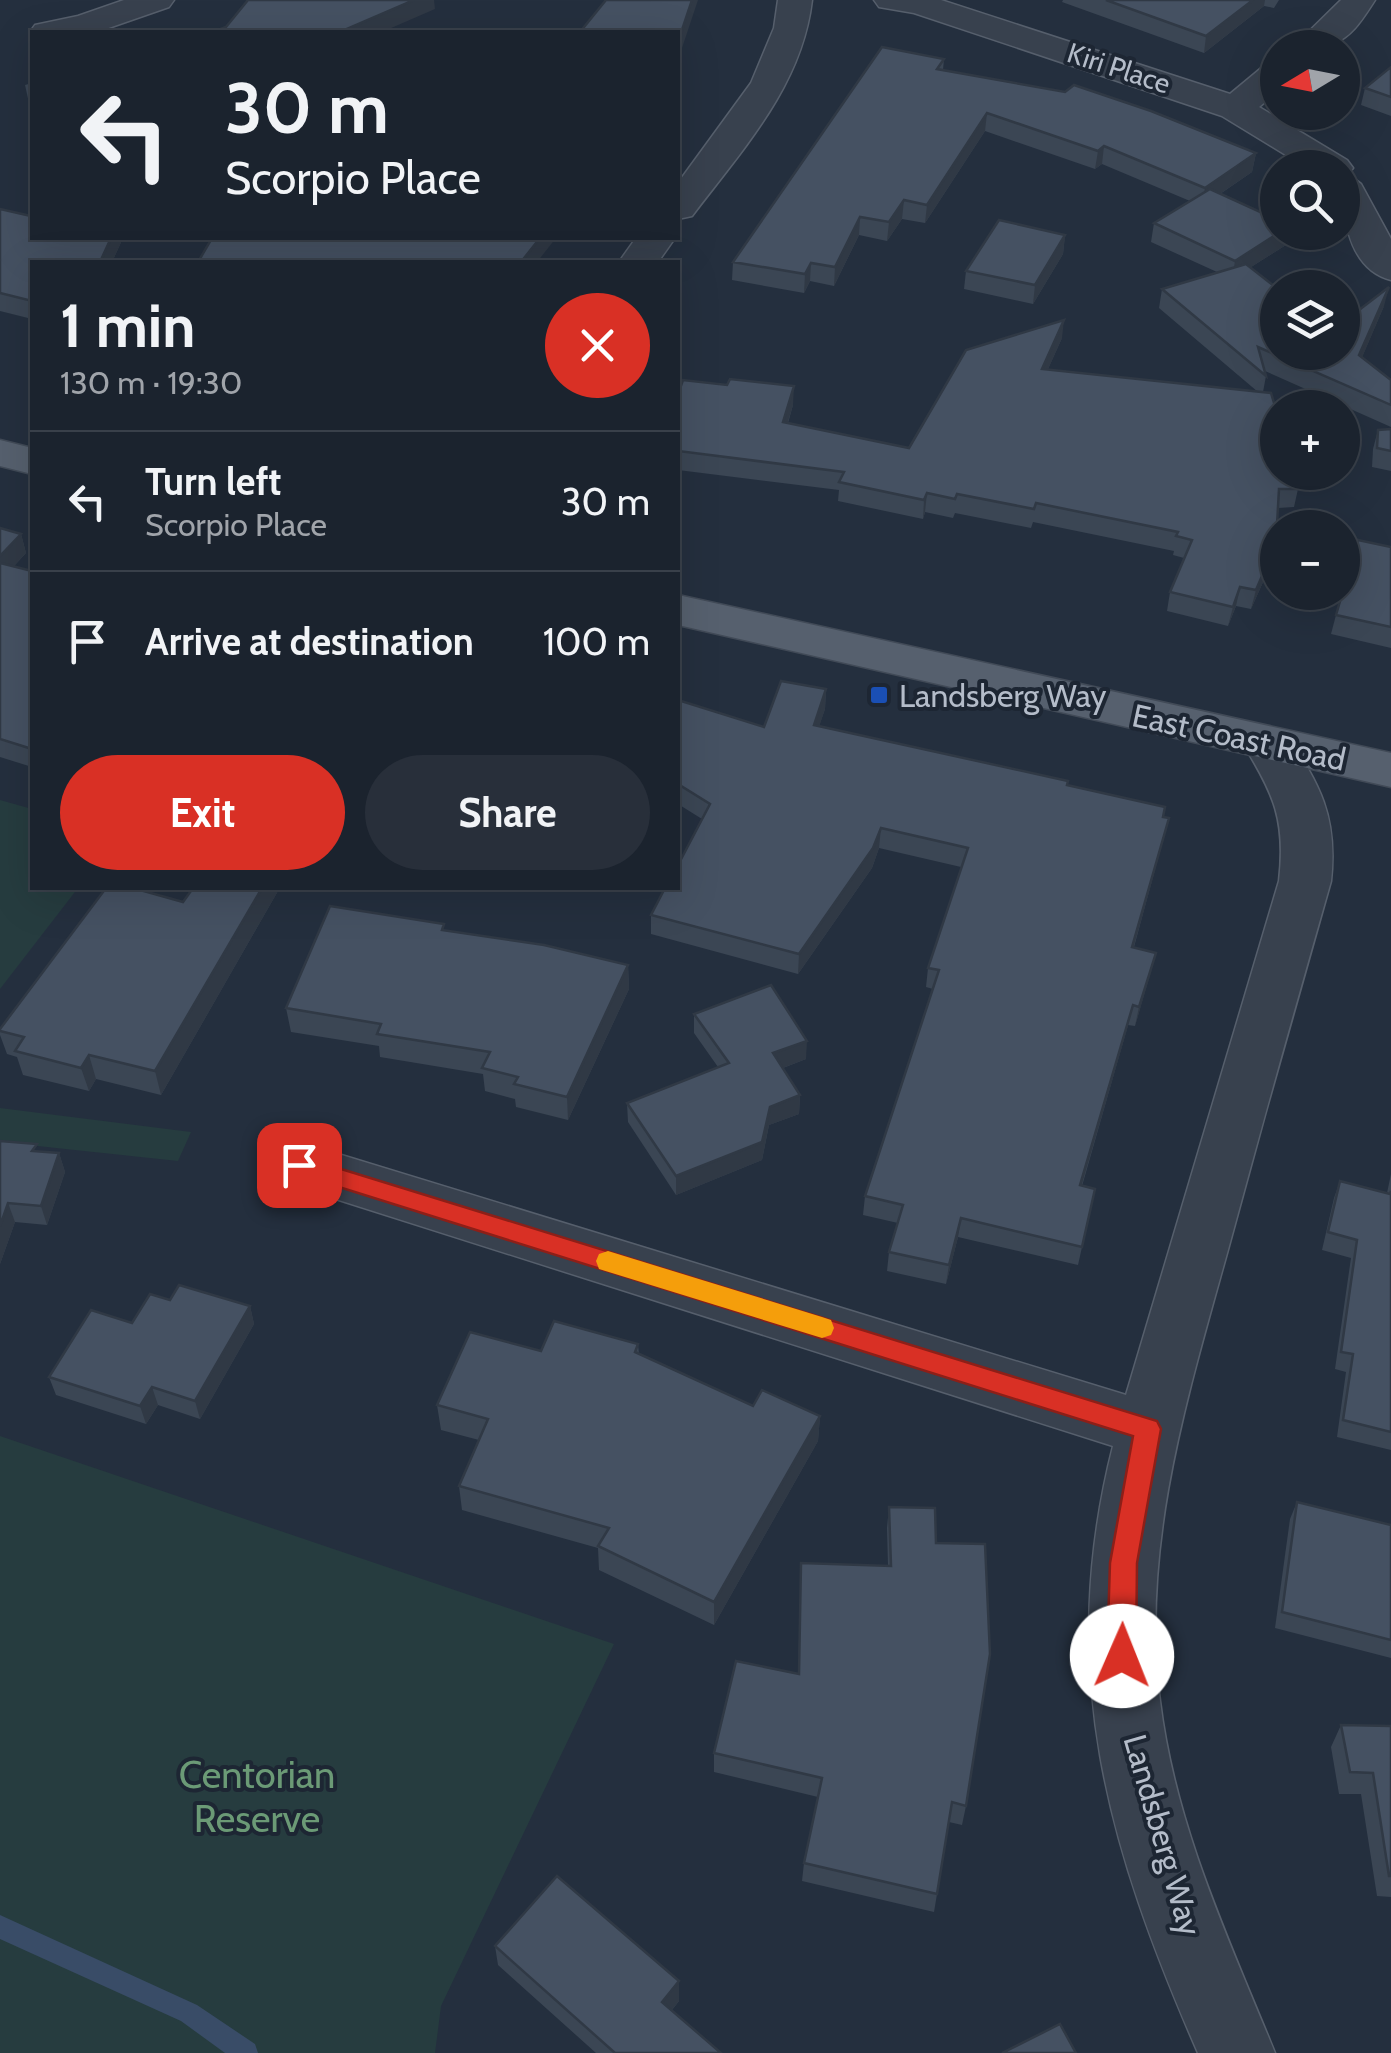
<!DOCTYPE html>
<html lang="en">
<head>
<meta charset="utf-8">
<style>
	body { margin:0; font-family:Cabin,sans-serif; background:#282f3a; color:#f1f3f6; height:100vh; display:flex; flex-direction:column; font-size:38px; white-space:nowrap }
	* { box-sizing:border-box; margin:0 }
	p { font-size:32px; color:#a0a4aa }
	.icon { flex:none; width:55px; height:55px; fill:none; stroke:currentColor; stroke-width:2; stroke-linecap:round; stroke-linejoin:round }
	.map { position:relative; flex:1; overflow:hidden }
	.drawer { position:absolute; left:30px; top:260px; width:650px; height:630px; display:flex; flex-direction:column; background:#1b232e; border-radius:0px; box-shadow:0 10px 40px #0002,0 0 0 2px #39404a }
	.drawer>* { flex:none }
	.hud { position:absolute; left:30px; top:30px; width:650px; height:210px; border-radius:0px; box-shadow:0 10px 40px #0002,0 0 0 2px #39404a; background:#1b232e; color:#f1f3f6; overflow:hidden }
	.needle { width:65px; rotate:260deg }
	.controls { position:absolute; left:1260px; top:30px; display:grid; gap:20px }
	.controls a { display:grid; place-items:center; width:100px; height:100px; border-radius:50%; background:#1b232e; box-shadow:0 10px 40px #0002,0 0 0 2px #39404a; font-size:50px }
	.pin { position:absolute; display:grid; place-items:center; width:85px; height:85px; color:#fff; margin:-42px; border-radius:20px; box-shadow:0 5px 15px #0006 }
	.me { position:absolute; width:110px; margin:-55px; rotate:1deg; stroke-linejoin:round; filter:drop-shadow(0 0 8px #0008) }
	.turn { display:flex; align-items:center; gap:35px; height:210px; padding:0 30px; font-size:45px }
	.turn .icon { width:130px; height:130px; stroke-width:2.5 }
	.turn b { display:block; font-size:70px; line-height:85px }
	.round { display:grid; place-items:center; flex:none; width:105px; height:105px; border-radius:52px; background:#282f3a }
	.overview { display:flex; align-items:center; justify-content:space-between; height:170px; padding:0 30px }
	h1 { font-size:60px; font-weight:700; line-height:75px }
	.button { display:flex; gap:20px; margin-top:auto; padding:20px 30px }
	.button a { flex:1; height:115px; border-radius:60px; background:#d93025; color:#fff; font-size:40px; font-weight:700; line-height:115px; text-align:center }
	.button a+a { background:#282f3a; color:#f1f3f6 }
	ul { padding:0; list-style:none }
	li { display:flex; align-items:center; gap:30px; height:140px; padding:0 30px; border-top:2px solid #39404a }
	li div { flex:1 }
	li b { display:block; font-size:38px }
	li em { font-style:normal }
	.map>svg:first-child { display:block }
	.green { fill:#263c3f }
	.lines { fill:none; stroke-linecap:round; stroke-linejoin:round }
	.stream { fill:#394c67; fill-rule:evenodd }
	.minor-casing { stroke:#565f6c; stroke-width:3 }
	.tertiary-casing { stroke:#565f6c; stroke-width:3 }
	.primary-casing { stroke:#414a57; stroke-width:3 }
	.minor { fill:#38414e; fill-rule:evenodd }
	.tertiary { fill:#38414e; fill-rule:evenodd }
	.primary { fill:#56606e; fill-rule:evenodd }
	.wall { fill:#3b4654 }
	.shaded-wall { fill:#303945 }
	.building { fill:#455162; stroke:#303945; stroke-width:2.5 }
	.route { fill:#d93025; stroke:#8d1f18; stroke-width:2.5 }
	.slow { fill:#f59e0b }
	.transit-dot { fill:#1a4fb4; stroke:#1d2633; stroke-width:4 }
	.labels { text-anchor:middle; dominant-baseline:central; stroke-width:8; stroke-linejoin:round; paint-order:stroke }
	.far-street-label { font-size:28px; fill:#b4bcc9; stroke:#1d2633 }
	.poi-label { font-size:32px; fill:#b4bcc9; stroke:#1d2633; text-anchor:start }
	.street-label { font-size:32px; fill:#b4bcc9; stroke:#1d2633 }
	.near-park-label { font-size:38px; fill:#6b9a76; stroke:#1d2633 }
</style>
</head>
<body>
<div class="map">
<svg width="1391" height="2053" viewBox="0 0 1391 2053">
	<rect width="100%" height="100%" fill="#242f3e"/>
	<g class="green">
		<polygon points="0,800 32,809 32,888 78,888 0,989"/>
		<polygon points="0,1108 191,1132 178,1161 0,1142"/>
		<polygon points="0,1436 614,1644 441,2006 435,2053 0,2053"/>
	</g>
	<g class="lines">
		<polygon class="stream" points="0,1915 197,2005 255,2044 258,2053 225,2053 181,2021 0,1939"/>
		<g class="minor-casing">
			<g id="minor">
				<polygon points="124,0 174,0 169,7 97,32 32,32 32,36 30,32 35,25 78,16"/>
				<path d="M874,0H941L1230,94L1265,65L1278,62V91L1259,107L1347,160L1353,168L1348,174L1361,184L1391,239V280C1344,268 1342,206 1342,168H1307L1222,116L914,13L879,7Z"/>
				<path d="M1341,0H1375C1349,41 1340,48 1292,48Z"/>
				<path d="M1268,727L1285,732C1320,785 1338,816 1331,881C1296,1003 1262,1124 1229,1246C1188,1394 1140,1546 1160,1701C1175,1825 1228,1938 1275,2053H1198C1108,1847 1056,1671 1113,1446L279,1181L270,1165L279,1149L299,1142L1126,1395L1279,881C1286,821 1274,794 1243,744L1251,732Z"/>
			</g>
		</g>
		<g class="tertiary-casing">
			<g id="tertiary">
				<path d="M778,0H812C802,86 742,150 692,216L678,219V183L751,83L774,28Z"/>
				<polygon points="636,238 675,238 658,262 619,262"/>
			</g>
		</g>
		<g class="primary-casing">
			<g id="primary">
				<polygon points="0,440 32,448 32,474 0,466"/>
				<polygon points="678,595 1391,753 1391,787 678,625"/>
			</g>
		</g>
		<use href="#minor" class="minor"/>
		<use href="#tertiary" class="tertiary"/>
		<use href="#primary" class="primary"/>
	</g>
	<g class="wall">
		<polygon points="1063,0 1279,0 1274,8 1264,6 1204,53 1062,2"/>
		<polygon points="944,59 943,70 1256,153 1252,172 1220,194 1278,232 1289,232 1286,245 1251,267 1342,352 1384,306 1362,357 1391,380 1391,427 1265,371 1266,376 1263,392 1298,489 1294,507 1278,508 1276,543 1272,562 1251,609 1236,606 1228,626 1167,611 1170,592 1184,558 1173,555 1174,551 1033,522 1031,528 955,513 953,518 925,512 923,519 838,501 839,490 678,470 678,394 793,405 788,423 909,448 1062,338 1048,369 1258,392 1159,308 1162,289 1217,272 1151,242 1154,223 1190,201 1102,164 1095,169 985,131 925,223 902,219 887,241 859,235 834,286 810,281 804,293 732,280 733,262"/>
		<polygon points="1391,67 1391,116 1361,105 1365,88"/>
		<polygon points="32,83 32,105 29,103 25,85"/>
		<polygon points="0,209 123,238 112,262 32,262 32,319 0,311"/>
		<polygon points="1065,235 1063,254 1033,304 964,289 966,271"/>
		<polygon points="1391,429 1391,471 1372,467 1373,449 1378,430"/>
		<polygon points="0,528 21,534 26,553 14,566 32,571 32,767 0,757"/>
		<polygon points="1391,547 1391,648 1331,634 1336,615"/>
		<polygon points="826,689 825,709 819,726 1068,785 1169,818 1134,947 1156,953 1135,1026 1128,1025 1082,1186 1095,1189 1078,1265 958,1237 946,1284 887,1271 889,1252 898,1223 863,1215 865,1196 933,989 926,987 928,968 961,867 879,848 872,868 798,974 651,934 651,915 702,819 678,804 678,700 764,727"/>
		<polygon points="193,888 278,888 278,891 161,1095 96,1079 89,1091 23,1075 17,1057 7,1054 0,1035 0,1029 183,902"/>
		<polygon points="445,931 628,965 629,989 568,1120 516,1107 515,1099 485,1091 483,1074 380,1057 379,1046 291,1032 286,1008"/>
		<polygon points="694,1014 806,1059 783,1068 800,1095 799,1114 769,1125 762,1160 676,1195 628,1122 627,1103 718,1067 694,1033"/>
		<polygon points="0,1141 40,1152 59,1153 65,1172 47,1225 15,1222 0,1264"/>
		<polygon points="1391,1174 1391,1450 1337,1437 1346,1372 1335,1369 1351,1258 1322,1250 1334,1198 1340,1181 1387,1193"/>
		<polygon points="170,1300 250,1306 254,1324 200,1419 158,1405 146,1424 56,1395 49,1377"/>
		<polygon points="638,1344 639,1354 753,1406 820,1416 818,1441 714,1625 599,1570 598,1548 462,1510 459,1486 479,1440 441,1430 437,1405 541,1351"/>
		<polygon points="1297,1502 1391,1525 1391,1658 1275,1628 1290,1519"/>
		<polygon points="889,1507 936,1543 966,1806 962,1825 949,1822 934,1912 802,1881 804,1863 818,1797 714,1772 714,1753 798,1674 801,1563 888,1566 887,1528"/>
		<polygon points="1341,1725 1391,1726 1391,1897 1377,1896 1361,1794 1339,1794 1331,1747"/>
		<polygon points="495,1946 679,1981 679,2001 672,2010 721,2053 596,2053 498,1965"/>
	</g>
	<g class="shaded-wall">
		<polygon points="414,0 434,0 435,9 382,32 340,32"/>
		<polygon points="692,0 698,0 678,60 678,42"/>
		<polygon points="1253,0 1265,0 1264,6 1204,53 1206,36"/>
		<polygon points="987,113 985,131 925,223 927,205"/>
		<polygon points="1104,146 1102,164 1095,169 1098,151"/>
		<polygon points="1256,153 1252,172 1202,206 1205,188"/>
		<polygon points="904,200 902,219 887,241 889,222"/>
		<polygon points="860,217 859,235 834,286 835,267"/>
		<polygon points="1280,232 1289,232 1286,245 1232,279 1235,261"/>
		<polygon points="1065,235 1063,254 1033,304 1035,285"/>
		<polygon points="111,238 123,238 112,262 100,262"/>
		<polygon points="540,238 556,238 537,262 521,262"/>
		<polygon points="811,263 810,281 804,293 805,274"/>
		<polygon points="1389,287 1384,306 1355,374 1359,355"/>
		<polygon points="1064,320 1062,338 1040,387 1042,369"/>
		<polygon points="794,386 793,405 782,441 783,422"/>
		<polygon points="927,493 925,512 923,519 924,500"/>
		<polygon points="21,534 26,553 0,581 0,556"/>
		<polygon points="1276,543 1272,562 1251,609 1256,590"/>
		<polygon points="1240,587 1236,606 1228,626 1233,607"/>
		<polygon points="826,689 825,709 813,745 814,725"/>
		<polygon points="1169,818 1164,838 1128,966 1132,947"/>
		<polygon points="881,828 879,848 872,868 798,974 799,954"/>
		<polygon points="262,888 278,888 278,891 161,1095 155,1071"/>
		<polygon points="1156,953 1151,972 1135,1026 1139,1007"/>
		<polygon points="628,965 629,989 568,1120 567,1097"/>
		<polygon points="1133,1005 1128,1025 1076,1204 1080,1185"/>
		<polygon points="807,1041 806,1059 772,1072 773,1053"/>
		<polygon points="89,1055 96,1079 89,1091 81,1068"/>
		<polygon points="800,1095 799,1114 769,1125 762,1160 676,1195 676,1176 770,1107"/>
		<polygon points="59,1153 65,1172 47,1225 41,1206"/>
		<polygon points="8,1203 15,1222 0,1264 0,1226"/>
		<polygon points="961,1218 958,1237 946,1284 949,1265"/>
		<polygon points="250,1306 254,1324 200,1419 195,1401"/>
		<polygon points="152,1387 158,1405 146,1424 140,1406"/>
		<polygon points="820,1416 818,1441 714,1625 714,1602"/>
		<polygon points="679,1981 679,2001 663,2021 662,2002"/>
	</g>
	<g class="building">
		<polygon points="248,0 414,0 340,32 213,32 226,27"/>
		<polygon points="606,0 692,0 678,42 678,32 580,32"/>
		<polygon points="1106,0 1253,0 1206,36"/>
		<polygon points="882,47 944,59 937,69 1065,92 1074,85 1151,111 1256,153 1205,188 1104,146 1098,151 987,113 927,205 904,200 889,222 860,217 835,267 811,263 805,274 733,262"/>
		<polygon points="1391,67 1391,97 1365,88"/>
		<polygon points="1210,189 1278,220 1278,232 1280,232 1235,261 1154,223"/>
		<polygon points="0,209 31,216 32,214 32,238 111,238 100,262 32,262 32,301 0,293"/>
		<polygon points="999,220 1065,235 1035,285 966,271"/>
		<polygon points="212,238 540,238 521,262 198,262"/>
		<polygon points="1246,264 1278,289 1278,352 1342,352 1342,323 1389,287 1359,355 1391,380 1391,405 1258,347 1266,376 1162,289"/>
		<polygon points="1064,320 1042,369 1271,393 1278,416 1278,472 1294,472 1298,489 1279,489 1276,543 1256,590 1240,587 1233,607 1170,592 1192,540 1176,536 1178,532 1036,503 1034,509 957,494 955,499 927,493 924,500 839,482 844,472 678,451 678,394 683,380 727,385 730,379 794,386 783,422 909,448 966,350"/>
		<polygon points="1391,429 1391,451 1377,448 1378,430"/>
		<polygon points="0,528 21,534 0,556"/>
		<polygon points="1358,540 1391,547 1391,627 1336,615"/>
		<polygon points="0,563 32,571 32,749 0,739"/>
		<polygon points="781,681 826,689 814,725 1068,781 1067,785 1165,807 1163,817 1169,818 1132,947 1156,953 1139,1007 1133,1005 1080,1185 1095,1189 1082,1247 961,1218 949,1265 889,1252 903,1205 865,1196 939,970 928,968 968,848 881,828 873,848 799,954 651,915 665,888 678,888 678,865 710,804 678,784 678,700 764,727"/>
		<polygon points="106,888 133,888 183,902 193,888 262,888 155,1071 89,1055 81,1068 15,1051 24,1037 0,1031 0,1029"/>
		<polygon points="330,906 444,924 442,930 544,945 628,965 567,1097 514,1084 518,1077 482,1068 490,1052 377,1034 381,1024 286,1008"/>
		<polygon points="771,985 807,1041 773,1053 800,1095 770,1107 762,1142 676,1176 627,1103 729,1063 694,1014"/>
		<polygon points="0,1141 37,1144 32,1151 59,1153 41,1206 8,1203 0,1226"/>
		<polygon points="1340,1181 1390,1194 1391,1191 1391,1432 1343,1420 1353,1354 1341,1352 1357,1240 1328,1232"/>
		<polygon points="179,1285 250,1306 195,1401 152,1387 140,1406 49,1377 91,1310 132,1323 150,1294 170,1300"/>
		<polygon points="554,1321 638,1344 635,1352 753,1406 762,1390 820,1416 714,1602 598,1546 609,1528 459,1486 488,1419 437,1405 470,1332 541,1351"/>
		<polygon points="1297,1502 1391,1525 1391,1640 1282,1612"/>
		<polygon points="889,1507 935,1508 936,1543 985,1544 990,1654 966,1806 952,1802 937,1894 804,1863 822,1778 714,1753 736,1661 799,1674 801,1563 891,1566"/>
		<polygon points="1341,1725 1391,1726 1391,1876 1389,1876 1373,1773 1350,1772"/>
		<polygon points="557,1876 679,1981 662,2002 721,2053 615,2053 495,1946"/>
		<polygon points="1060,2024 1076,2053 1002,2053"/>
	</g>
	<polygon class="route" points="299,1156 1157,1421 1161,1429 1137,1563 1136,1656 1131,1665 1122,1669 1112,1665 1107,1656 1110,1563 1133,1436 291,1172 287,1165 291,1159"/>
	<polygon class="slow" points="608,1251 822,1317 831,1320 834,1328 831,1335 822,1338 599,1269 596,1261 599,1254"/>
	<rect class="transit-dot" x="869" y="685" width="20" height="20" rx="5"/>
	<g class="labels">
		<g class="far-street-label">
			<text transform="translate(1119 68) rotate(18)">Kiri Place</text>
		</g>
		<g class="poi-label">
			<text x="899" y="695">Landsberg Way</text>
		</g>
		<g class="street-label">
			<text transform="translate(1239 737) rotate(12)">East Coast Road</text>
			<text transform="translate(1163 1835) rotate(74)">Landsberg Way</text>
		</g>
		<g class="near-park-label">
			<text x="257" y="1774">Centorian<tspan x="257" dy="44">Reserve</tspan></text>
		</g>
	</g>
</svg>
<div class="controls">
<a><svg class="needle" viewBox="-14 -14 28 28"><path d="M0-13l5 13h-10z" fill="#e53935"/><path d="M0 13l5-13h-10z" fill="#a0a4aa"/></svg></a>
<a><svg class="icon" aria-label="search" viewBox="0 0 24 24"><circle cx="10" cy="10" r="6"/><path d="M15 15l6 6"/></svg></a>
<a><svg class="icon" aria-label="layers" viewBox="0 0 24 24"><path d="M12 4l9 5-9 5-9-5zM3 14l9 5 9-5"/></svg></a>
<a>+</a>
<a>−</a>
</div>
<div class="pin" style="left:299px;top:1165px;background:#d93025"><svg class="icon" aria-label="arrive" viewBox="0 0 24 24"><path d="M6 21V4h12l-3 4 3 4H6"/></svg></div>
<svg class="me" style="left:1122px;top:1656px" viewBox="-20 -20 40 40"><circle r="19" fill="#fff"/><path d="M0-13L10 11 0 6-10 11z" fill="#d93025"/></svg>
<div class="hud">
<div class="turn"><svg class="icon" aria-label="left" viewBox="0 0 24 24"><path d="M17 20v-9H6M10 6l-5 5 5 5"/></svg><div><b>30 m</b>Scorpio Place</div></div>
</div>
<section class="drawer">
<div class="overview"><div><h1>1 min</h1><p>130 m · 19:30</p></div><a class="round" style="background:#d93025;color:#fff"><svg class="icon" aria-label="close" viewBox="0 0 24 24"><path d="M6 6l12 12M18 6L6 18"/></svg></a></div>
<ul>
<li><svg class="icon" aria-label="left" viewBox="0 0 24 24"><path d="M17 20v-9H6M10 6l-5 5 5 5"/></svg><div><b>Turn left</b><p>Scorpio Place</p></div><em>30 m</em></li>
<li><svg class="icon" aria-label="arrive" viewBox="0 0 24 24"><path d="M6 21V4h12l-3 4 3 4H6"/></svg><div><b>Arrive at destination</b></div><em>100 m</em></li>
</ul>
<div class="button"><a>Exit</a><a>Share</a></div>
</section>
</div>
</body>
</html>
